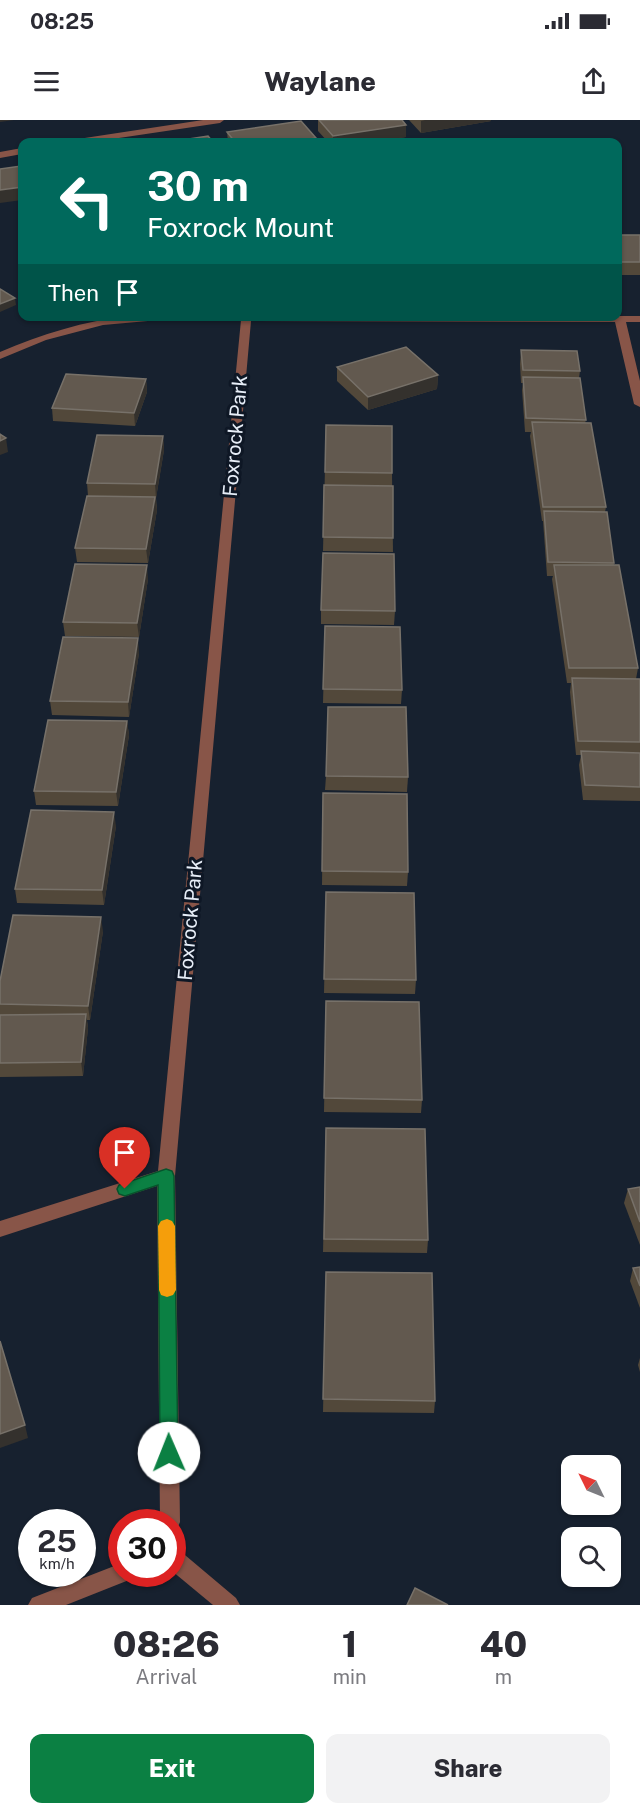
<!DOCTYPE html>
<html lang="en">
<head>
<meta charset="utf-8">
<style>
	body { margin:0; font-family:"Public Sans",sans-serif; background:#f2f2f3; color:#2b2b33; height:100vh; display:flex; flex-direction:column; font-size:22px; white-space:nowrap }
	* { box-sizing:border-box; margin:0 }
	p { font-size:20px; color:#7c7c81 }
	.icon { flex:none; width:33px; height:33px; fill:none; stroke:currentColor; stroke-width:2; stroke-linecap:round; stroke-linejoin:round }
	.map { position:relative; height:1485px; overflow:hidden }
	.panel { display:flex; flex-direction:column; background:#fff; flex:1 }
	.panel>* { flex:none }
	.banner { position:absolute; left:18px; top:18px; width:604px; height:183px; border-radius:12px; box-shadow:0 2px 4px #0004; background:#00695c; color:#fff; overflow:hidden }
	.needle { width:39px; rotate:313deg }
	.fabs { position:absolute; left:561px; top:1335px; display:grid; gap:12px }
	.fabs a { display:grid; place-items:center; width:60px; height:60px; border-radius:12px; background:#fff; box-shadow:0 2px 4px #0004; font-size:30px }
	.speed { position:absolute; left:18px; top:1389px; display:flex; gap:12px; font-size:30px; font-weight:700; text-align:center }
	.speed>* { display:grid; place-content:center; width:78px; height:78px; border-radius:50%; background:#fff; box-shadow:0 2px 4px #0004; line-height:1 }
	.speed small { font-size:15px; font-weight:400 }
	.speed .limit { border:9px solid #d22; background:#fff; color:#111 }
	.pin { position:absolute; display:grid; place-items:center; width:51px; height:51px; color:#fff; margin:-62px -26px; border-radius:50% 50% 50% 0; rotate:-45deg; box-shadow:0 0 6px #0007 }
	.pin .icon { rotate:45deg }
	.me { position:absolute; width:66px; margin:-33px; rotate:359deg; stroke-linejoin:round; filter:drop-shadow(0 0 4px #0008) }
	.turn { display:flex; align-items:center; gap:21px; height:126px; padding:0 30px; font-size:27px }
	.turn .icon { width:78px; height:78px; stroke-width:2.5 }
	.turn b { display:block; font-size:42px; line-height:51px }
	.then { display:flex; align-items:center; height:57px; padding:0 30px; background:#0003; gap:12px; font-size:22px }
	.eta { display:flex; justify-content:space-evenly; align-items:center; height:102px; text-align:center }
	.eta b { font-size:36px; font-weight:800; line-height:42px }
	.cta { display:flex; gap:12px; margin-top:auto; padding:12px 30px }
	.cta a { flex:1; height:69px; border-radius:12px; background:#0b8043; color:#fff; font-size:24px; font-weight:800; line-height:69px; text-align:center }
	.cta a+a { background:#f2f2f3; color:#2b2b33 }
	.status { display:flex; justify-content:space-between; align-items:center; height:42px; padding:0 30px; background:#fff; direction:ltr }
	.status svg { height:16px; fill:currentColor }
	header { display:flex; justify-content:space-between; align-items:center; height:78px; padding:0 30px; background:#fff; font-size:27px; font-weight:800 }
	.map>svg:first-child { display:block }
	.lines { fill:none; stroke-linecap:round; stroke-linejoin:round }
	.street { fill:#885548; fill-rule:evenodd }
	.wall { fill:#52483a }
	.shaded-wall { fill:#34312d }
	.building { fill:#62594f; stroke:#777169; stroke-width:1.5 }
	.route { fill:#0b8043; stroke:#07532c; stroke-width:1.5 }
	.slow { fill:#f59e0b }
	.labels { text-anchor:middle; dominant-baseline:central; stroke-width:6; stroke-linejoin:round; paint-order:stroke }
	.street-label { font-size:20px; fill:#e7eef8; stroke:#0e1725 }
</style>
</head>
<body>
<div class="status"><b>08:25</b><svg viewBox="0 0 49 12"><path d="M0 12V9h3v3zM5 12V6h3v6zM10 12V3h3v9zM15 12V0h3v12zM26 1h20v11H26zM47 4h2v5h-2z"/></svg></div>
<header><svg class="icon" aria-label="menu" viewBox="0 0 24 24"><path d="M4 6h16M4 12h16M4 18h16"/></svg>Waylane<svg class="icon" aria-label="share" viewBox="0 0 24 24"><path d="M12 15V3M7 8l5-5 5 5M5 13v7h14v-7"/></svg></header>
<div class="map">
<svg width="640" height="1485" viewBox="0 0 640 1485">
	<rect width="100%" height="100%" fill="#17212f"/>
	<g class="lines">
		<g class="street">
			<polygon points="203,0 224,0 220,3 92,22 73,22 78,19"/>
			<polygon points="22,28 22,34 0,38 0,32"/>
			<path d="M129,196H640V202H626L640,261V287L634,284L615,202L251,201L175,1056L180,1402L177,1409L172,1411V1402H160L157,1066L0,1117V1101L158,1051L241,200H159L103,205L46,220L0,239V232C42,214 84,201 129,196Z"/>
			<polygon points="172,1427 179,1430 236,1478 240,1485 213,1485 172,1451"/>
			<polygon points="122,1443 122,1454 132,1454 129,1460 66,1485 28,1485 32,1478"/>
		</g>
	</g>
	<g class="wall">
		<polygon points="318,0 402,0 406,5 406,17 370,22 328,22 318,11"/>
		<polygon points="409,0 491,0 491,1 421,13"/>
		<polygon points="227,12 316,22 228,22"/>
		<rect x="618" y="115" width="22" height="40"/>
		<polygon points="20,141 22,141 22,155 22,154"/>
		<polygon points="521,230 580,251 579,258 586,300 585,303 606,387 605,392 614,445 638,548 636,559 640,559 640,681 583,680 579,645 581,635 576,635 570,572 571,563 567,563 552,459 553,456 547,456 543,401 542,401 530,316 531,312 525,312 522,270 523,263 521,263 520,244"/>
		<polygon points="337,247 438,255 437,269 368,290 337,261"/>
		<polygon points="146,259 147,272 135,306 53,301 52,288"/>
		<polygon points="326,305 392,353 393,432 323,431"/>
		<polygon points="163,316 164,330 156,378 157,390 148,443 77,442 75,428 88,376 87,363"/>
		<polygon points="148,459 139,517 65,516 63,502"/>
		<polygon points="321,490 395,491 394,505 321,504"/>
		<polygon points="325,506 402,570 401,584 323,583"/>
		<polygon points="139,533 129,597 52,595 50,581"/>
		<polygon points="127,601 129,615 118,686 36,685 34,671"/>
		<polygon points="326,656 408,657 407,672 325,670"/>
		<polygon points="323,673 408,752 407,766 322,765"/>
		<polygon points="116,706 104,785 17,783 15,769"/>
		<polygon points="326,772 416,860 415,874 324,873"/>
		<polygon points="103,811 90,900 87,900 88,908 83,956 0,957 0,861"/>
		<polygon points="326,881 422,980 421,993 324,992"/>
		<polygon points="326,1008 428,1120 427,1133 323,1132"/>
		<polygon points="640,1067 640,1125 624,1083 628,1069"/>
		<polygon points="640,1147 640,1188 630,1161 633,1148"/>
		<polygon points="326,1152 435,1281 434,1293 323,1292"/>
		<polygon points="640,1238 640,1252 638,1245"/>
	</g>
	<g class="shaded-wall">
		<polygon points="0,0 14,0 0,2"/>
		<polygon points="425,0 491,0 491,1 421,13 421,1"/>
		<polygon points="406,5 406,17 370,22 333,22 333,16"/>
		<polygon points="316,18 316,22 290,22"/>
		<polygon points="22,67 22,80 0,83 0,70"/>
		<polygon points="15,178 16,185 0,192 0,184"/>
		<polygon points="438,255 437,269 368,290 368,277"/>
		<polygon points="146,259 147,272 135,306 134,293"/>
		<polygon points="163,316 164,330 156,378 155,364"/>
		<polygon points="6,318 8,332 0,335 0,321"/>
		<polygon points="155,377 157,390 148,443 146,429"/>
		<polygon points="147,445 148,459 139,517 137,503"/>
		<polygon points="138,518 139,533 129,597 128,582"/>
		<polygon points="127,601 129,615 118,686 116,672"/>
		<polygon points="114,692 116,706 104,785 102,770"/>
		<polygon points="101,797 103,811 90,900 88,886"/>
		<polygon points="86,894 88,908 83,956 81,942"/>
		<polygon points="25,1305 28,1318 0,1328 0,1314"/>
	</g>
	<g class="building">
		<polygon points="319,0 402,0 406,5 333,16"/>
		<polygon points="301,1 316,18 290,22 235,22 227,12"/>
		<polygon points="208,16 213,22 169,22"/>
		<polygon points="21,46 22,49 22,67 0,70 0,49"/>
		<rect x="618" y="115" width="22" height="27"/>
		<polygon points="0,169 15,178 0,184"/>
		<polygon points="406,227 438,255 368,277 337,247"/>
		<polygon points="521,230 577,231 580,251 523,250"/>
		<polygon points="66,254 146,259 134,293 52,288"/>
		<polygon points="523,257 580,258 586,300 526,298"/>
		<polygon points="532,302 591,303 606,387 543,387"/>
		<polygon points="326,305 392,306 392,353 325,352"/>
		<polygon points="0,314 6,318 0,321"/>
		<polygon points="97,315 163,316 155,364 87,363"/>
		<polygon points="324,365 393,366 393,418 323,417"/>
		<polygon points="87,376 155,377 146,429 75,428"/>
		<polygon points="544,391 607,392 614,443 548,442"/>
		<polygon points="323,433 394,434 395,491 321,490"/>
		<polygon points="75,444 147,445 137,503 63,502"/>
		<polygon points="554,445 619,445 638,548 569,548"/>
		<polygon points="325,506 400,507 402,570 323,569"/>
		<polygon points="63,517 138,518 128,582 50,581"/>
		<polygon points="572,558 640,559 640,622 578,621"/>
		<polygon points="328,587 406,587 408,657 326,656"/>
		<polygon points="48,600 127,601 116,672 34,671"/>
		<polygon points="581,631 640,633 640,667 585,665"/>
		<polygon points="323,673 407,674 408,752 322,751"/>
		<polygon points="31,690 114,692 102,770 15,769"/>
		<polygon points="326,772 414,773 416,860 324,859"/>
		<polygon points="13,795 101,797 88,886 0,884 0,861"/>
		<polygon points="326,881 419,882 422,980 324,978"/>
		<polygon points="86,894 81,942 0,943 0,895"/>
		<polygon points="326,1008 425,1009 428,1120 324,1119"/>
		<polygon points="640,1067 640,1102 628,1069"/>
		<polygon points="640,1147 640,1166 633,1148"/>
		<polygon points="326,1152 432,1153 435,1281 323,1279"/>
		<polygon points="0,1221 25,1305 0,1314"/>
		<polygon points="415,1468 448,1485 407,1485"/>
	</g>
	<polygon class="route" points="166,1049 172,1051 174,1056 178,1333 176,1339 169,1342 163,1339 160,1333 158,1065 125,1076 119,1074 117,1069 119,1065"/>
	<polygon class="slow" points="167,1099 172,1101 175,1106 176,1170 173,1175 167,1177 161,1175 159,1170 158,1106 161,1101"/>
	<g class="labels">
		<g class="street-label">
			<text transform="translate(235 316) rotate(-85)">Foxrock Park</text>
			<text transform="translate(190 800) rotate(-85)">Foxrock Park</text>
		</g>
	</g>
</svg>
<div class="fabs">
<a><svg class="needle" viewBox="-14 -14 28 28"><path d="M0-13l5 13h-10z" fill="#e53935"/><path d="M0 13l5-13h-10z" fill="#7c7c81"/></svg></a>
<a><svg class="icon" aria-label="search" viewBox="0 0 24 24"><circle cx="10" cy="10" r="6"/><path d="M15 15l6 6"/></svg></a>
</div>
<div class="speed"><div>25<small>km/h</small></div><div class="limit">30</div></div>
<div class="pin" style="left:125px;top:1069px;background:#d93025"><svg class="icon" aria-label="arrive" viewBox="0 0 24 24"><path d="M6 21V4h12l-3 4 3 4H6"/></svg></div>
<svg class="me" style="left:169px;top:1333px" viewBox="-20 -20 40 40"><circle r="19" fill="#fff"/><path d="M0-13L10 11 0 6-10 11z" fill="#0b8043"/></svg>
<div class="banner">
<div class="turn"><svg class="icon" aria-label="left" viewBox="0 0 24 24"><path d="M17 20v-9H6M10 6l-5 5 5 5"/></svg><div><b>30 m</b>Foxrock Mount</div></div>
<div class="then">Then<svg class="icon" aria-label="arrive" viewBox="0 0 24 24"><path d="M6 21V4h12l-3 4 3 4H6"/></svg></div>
</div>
</div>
<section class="panel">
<div class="eta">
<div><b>08:26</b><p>Arrival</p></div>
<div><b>1</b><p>min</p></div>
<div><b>40</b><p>m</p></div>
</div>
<div class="cta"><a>Exit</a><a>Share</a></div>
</section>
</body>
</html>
